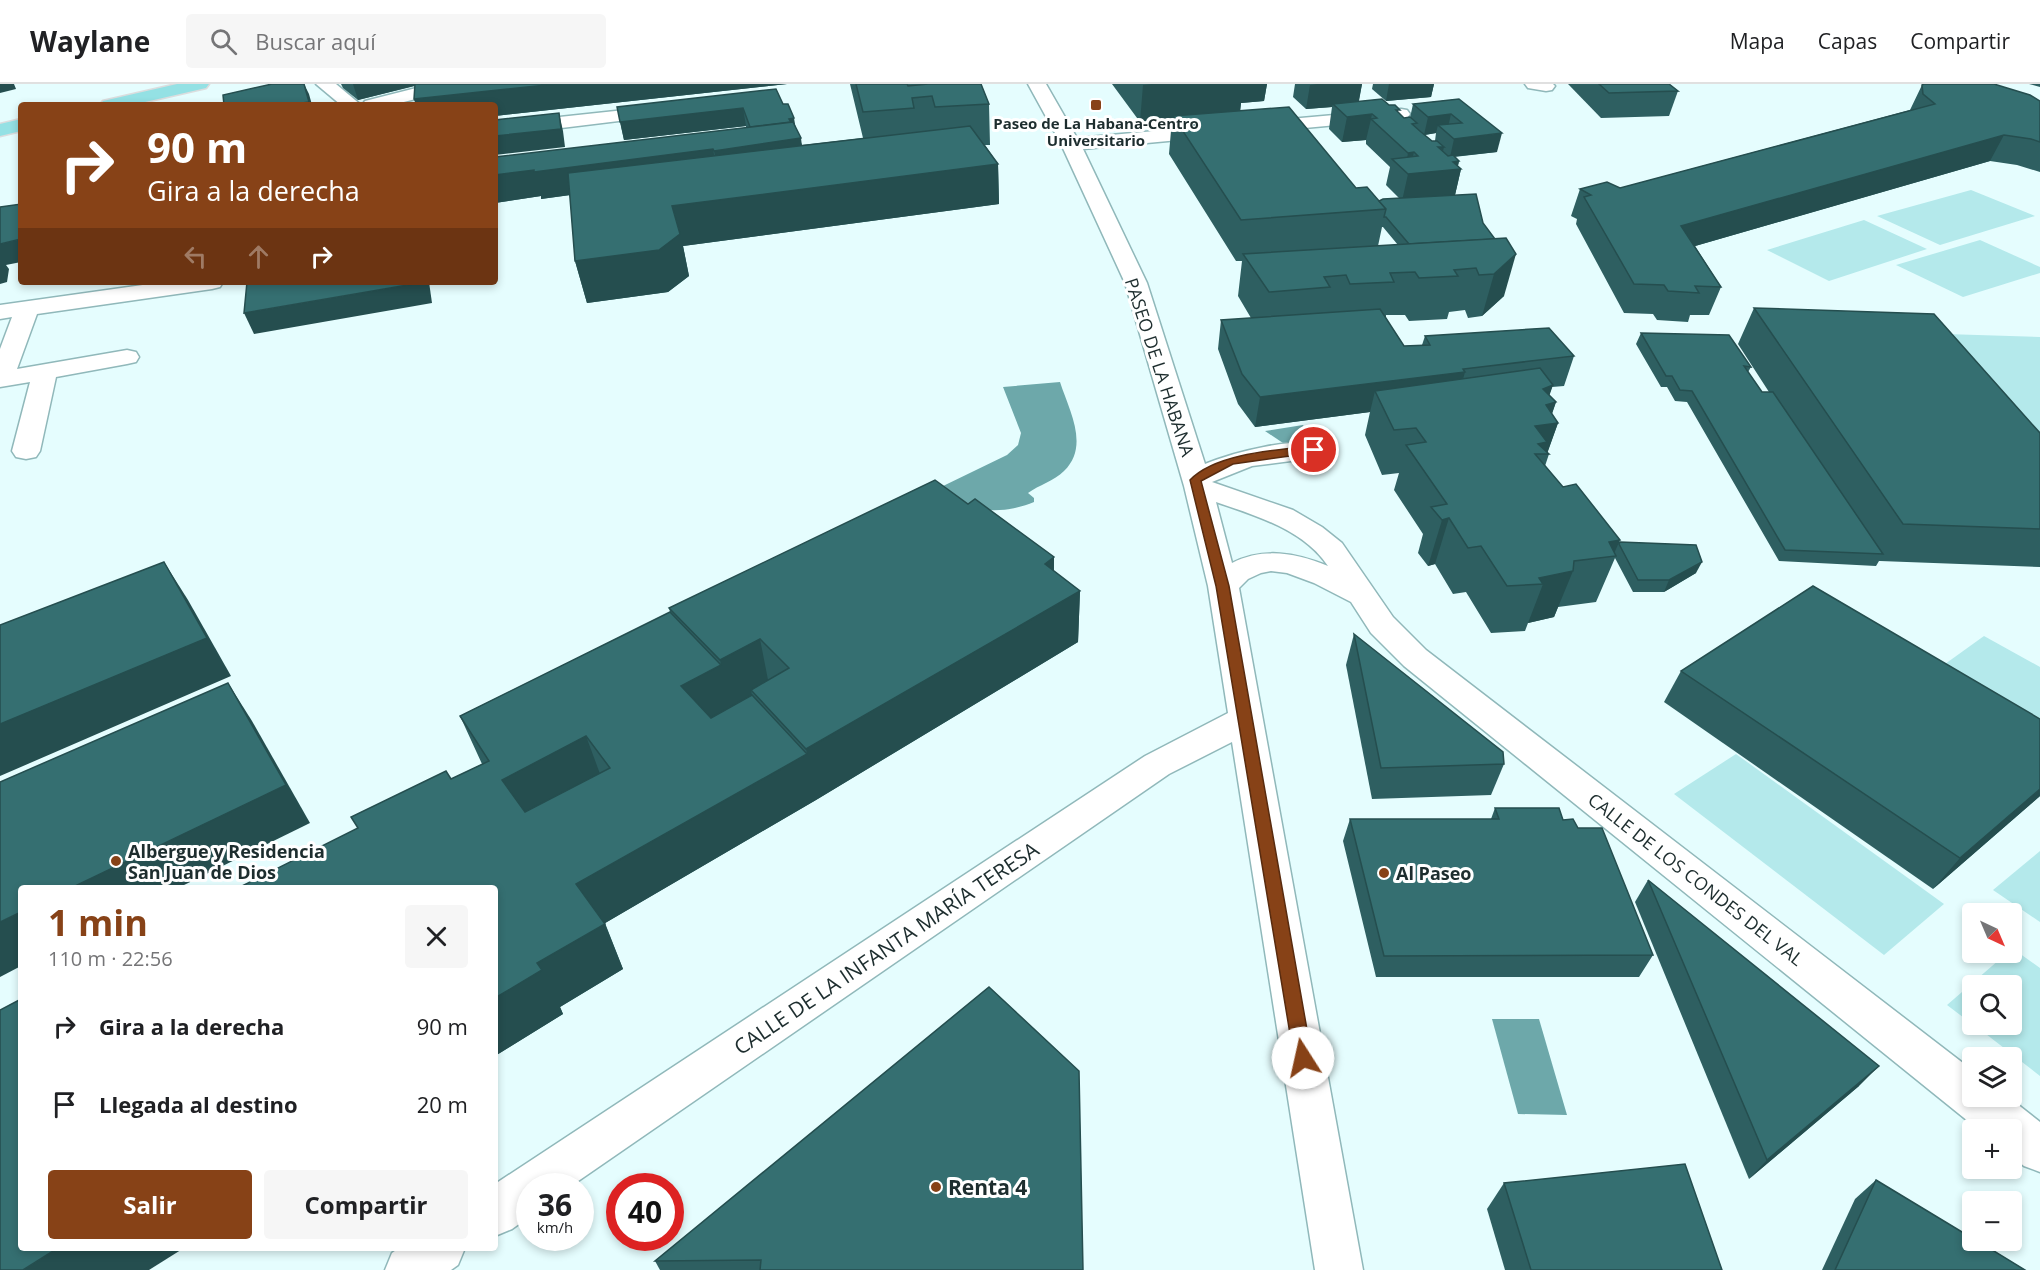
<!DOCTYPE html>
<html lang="es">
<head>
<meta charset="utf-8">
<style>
	body { margin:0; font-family:"Open Sans",sans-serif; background:#f6f6f6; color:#202124; height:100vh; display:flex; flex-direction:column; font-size:22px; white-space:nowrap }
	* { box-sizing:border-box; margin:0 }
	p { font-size:20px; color:#757577 }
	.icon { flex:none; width:33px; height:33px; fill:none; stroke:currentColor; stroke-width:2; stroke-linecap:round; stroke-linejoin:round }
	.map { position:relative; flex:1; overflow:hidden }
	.sheet { position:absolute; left:18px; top:801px; width:480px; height:366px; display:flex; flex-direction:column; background:#fff; border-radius:6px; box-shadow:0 3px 9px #0003 }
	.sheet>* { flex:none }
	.top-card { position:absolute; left:18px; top:18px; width:480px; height:183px; border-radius:6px; box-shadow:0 3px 9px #0003; background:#874217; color:#fff; overflow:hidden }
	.needle { width:39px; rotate:136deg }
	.tools { position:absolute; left:1962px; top:819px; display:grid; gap:12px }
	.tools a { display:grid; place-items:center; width:60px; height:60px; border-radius:6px; background:#fff; box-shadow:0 3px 9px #0003; font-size:30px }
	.speed { position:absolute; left:516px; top:1089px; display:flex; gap:12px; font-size:30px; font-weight:700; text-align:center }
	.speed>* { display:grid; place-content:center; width:78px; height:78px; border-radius:50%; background:#fff; box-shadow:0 3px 9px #0003; line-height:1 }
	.speed small { font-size:15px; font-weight:400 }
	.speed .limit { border:9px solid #d22; background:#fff; color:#111 }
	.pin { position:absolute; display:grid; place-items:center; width:51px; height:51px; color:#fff; margin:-26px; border:3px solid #fff; border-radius:50%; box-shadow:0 2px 6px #0007 }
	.me { position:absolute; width:66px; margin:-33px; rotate:350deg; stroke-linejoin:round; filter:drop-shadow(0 0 4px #0008) }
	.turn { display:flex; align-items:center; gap:21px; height:126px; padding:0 30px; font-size:27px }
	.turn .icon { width:78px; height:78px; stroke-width:2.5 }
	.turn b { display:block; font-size:42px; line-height:51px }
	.lanes { display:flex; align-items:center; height:57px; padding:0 30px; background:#0003; justify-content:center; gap:30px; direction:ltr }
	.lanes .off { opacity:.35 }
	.round { display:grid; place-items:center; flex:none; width:63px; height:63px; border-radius:6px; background:#f6f6f6 }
	.summary { display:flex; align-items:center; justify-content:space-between; height:102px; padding:0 30px }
	h1 { font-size:36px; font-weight:700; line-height:45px; color:#874217 }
	.button { display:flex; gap:12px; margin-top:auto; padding:12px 30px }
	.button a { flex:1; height:69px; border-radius:6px; background:#874217; color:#fff; font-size:24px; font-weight:700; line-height:69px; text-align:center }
	.button a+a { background:#f6f6f6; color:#202124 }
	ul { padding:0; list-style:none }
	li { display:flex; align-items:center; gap:18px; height:78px; padding:0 30px }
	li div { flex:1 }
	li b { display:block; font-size:22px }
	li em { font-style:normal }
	header { display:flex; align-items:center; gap:36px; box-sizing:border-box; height:84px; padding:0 30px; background:#fff; border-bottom:2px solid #e0e0e0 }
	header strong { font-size:28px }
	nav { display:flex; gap:33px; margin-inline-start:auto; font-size:21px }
	.search { width:420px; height:54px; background:#f6f6f6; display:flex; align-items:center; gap:15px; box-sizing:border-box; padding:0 21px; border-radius:6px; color:#757577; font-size:22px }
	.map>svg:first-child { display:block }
	.green { fill:#b4e9eb }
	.water { fill:#6da8aa }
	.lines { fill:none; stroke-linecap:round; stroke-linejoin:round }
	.minor-casing { stroke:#90b8ba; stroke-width:3 }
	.major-casing { stroke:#dbddde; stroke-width:3 }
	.minor { fill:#fff; fill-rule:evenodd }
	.major { fill:#94e1e4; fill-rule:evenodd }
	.wall { fill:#2e5f61; fill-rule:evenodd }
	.shaded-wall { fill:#254e4f }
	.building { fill:#356f71; stroke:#254e4f; stroke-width:1.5; fill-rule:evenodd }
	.route { fill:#874217; stroke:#582b0f; stroke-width:1.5 }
	.poi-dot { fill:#874217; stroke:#fff; stroke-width:2 }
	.labels { text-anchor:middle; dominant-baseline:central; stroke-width:6; stroke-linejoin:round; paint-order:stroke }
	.far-poi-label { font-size:15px; font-weight:bold; fill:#1d2d2e; stroke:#fff }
	.street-label { font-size:18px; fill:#1d2d2e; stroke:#fff }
	.poi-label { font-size:18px; font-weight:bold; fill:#1d2d2e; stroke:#fff; text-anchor:start }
	.near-street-label { font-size:21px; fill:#1d2d2e; stroke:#fff }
	.near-poi-label { font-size:21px; font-weight:bold; fill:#1d2d2e; stroke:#fff; text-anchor:start }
</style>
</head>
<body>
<header>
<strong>Waylane</strong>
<div class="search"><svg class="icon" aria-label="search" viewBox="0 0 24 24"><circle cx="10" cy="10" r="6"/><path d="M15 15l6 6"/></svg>Buscar aquí</div>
<nav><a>Mapa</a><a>Capas</a><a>Compartir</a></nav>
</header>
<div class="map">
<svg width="2040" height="1186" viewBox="0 0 2040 1186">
	<rect width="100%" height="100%" fill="#e5fdfe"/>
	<g class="green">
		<polygon points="1971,106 2035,132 1940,161 1877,132"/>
		<polygon points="1864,136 1927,165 1829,197 1767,166"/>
		<polygon points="1980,156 2040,183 2040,189 1963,213 1896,181"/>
		<polygon points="1913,249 2040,253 2040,399"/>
		<polygon points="1984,552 2040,583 2040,671 1920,598"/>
		<polygon points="1736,670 1944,820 1884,871 1674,710"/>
		<polygon points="2040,767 2040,838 1993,806"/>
		<polygon points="2012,864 2040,884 2040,992 1973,940 2012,940 2012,902 1972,902 1972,940 1947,921 2007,869 2012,868"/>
	</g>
	<g class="water">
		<path d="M1060,298C1069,326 1090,362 1064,387C1054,397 1039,401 1028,409L1034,414V418C1013,427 985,430 964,420C956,416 948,408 941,403L1007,371L1018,361L1021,349L1003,303Z"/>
		<polygon points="1303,341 1330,380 1317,382 1265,347"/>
		<polygon points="1492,935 1539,935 1567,1031 1518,1030"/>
	</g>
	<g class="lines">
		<g class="minor-casing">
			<g id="minor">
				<polygon points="316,0 336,0 361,21 341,21"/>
				<polygon points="432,0 462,0 459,4 392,21 362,21 365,17"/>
				<path d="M1028,0H1046L1077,54L1401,25L1407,26L1410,30L1407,34L1401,35L1083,65L1147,199L1205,380C1233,368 1294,353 1324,360L1328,366L1324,372L1314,374L1252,382L1212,398L1293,426L1322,443L1342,459L1393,533L1426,566L1972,986V1012H2007L2040,1038V1088L2024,1082L2012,1072V1046H1979L1404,582L1371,549L1351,518L1314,499L1287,489L1271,487L1261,489L1248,495L1239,504L1363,1186H1315L1232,658L1169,690L571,1102H530V1132L512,1145L495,1152V1100L1145,672L1228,629L1208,502L1184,402L1125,199L1061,60ZM1216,418C1256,432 1303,445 1328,482C1296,469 1264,463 1232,479Z"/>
				<polygon points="1525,0 1553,0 1555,2 1552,6 1546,7 1528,4"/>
				<polygon points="662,22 668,23 671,27 668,31 495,52 495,40"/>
				<polygon points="164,198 223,198 220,203 212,205 37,230 17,285 127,266 136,268 139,273 136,278 127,280 56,293 40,367 36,373 26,375 16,373 12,367 30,298 0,303 0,265 12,233 0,235 0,221"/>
				<polygon points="399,1164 465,1164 458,1181 451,1186 385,1186 392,1169"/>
			</g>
		</g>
		<g class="major-casing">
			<g id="major">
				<polygon points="177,0 209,0 206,4 132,21 100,21 103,17"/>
				<polygon points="21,35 21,47 0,52 0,40"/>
			</g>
		</g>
		<use href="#minor" class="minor"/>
		<use href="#major" class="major"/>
	</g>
	<g class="wall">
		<polygon points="341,0 787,0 495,32 495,21 416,21 414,15 415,2 358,16 343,4"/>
		<polygon points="850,0 981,0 989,20 990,61 985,61 998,80 999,120 683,162 689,192 668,208 587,219 575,177 570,111 541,115 541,112 495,119 495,73 746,44 746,42 624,56 617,23 783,20 795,43 802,61 863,54"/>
		<path d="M1112,0H1267L1264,17L1241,19L1240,27L1356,104L1379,117L1399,114L1386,101L1390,83L1366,60V56L1342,58L1329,45L1332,23L1306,25L1293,13L1295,0H1362L1359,17L1399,29L1404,34H1410L1413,20L1459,15L1497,68L1454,73L1459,77L1458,82L1461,85L1455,111L1483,139L1504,212L1482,232L1468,234L1465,226L1449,228L1447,235L1409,237L1405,231H1386V234L1404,262L1422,261L1425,252L1574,272L1564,302L1552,303L1549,311L1556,318L1552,330L1558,339L1547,369L1549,370L1545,382L1563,403L1620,458L1696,489L1664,508H1633L1615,474L1596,518L1558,523L1554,533L1528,539L1525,547L1491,549L1466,508L1453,510L1435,480L1428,482L1418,469L1423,450L1394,406L1399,389L1382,391L1365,351L1370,328L1255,343L1238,320L1218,265L1221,236L1251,234L1238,212L1242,177H1236L1169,70L1172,35L1140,38ZM1436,49L1435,57H1432L1425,51ZM1382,143H1383L1398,161L1378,162Z"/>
		<polygon points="1373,0 1434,0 1431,13 1386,17 1372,5"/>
		<polygon points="1568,0 1669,0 1678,7 1669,32 1601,34"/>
		<polygon points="2029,0 2040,0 2040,3"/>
		<polygon points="1922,1 2040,17 2040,88 2017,81 1990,77 1695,162 1721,203 1709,231 1690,231 1688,238 1657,236 1653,230 1624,229 1576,140 1577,135 1571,132 1580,105 1620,104 1910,26"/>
		<polygon points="1754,224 2040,349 2040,483 1880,477 1879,477 1876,482 1779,477 1687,318 1675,317 1667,303 1661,303 1636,260 1641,249 1751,283 1748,288 1762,308 1769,308 1738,260"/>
		<polygon points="968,420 1054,473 1054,487 1080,507 1078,558 816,716 605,839 623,885 560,923 563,930 495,972 495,804 451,695 482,680 460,632 670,528 669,524"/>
		<polygon points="1354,550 1504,680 1491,711 1372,715 1346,581"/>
		<polygon points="1681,587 2040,712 1933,805 1664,618"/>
		<polygon points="1495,724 1563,736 1578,744 1653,871 1639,893 1376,893 1343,757 1350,735 1491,735"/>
		<polygon points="1648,796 1859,1002 1749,1095 1635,818"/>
		<polygon points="989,903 1083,1186 660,1186 655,1177"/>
		<polygon points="1876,1096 2025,1186 1822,1186 1855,1115"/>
		<polygon points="1504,1099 1722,1186 1505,1186 1487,1125"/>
	</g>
	<g class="shaded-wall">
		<polygon points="0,0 14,0 16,5 0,9"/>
		<polygon points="304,0 309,10 312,21 288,21"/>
		<polygon points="353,0 421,0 358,16"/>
		<polygon points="556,0 787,0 495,32 495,21 416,21 414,15"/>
		<polygon points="1152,0 1267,0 1264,17 1241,19 1240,28 1173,32 1172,35 1140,38 1143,1"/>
		<polygon points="1317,0 1362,0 1358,20 1333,20 1332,23 1306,25 1310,1"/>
		<polygon points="1389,0 1434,0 1431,13 1386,17"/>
		<polygon points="743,24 746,42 624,56 620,38"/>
		<polygon points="559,29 563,47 565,63 495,71 495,52"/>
		<polygon points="1372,30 1371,35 1366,56 1342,58 1347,33"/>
		<polygon points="1451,30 1447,48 1438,41 1436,49 1424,51 1428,33"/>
		<polygon points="794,34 797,52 801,54 804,80 719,93 714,67 789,35"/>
		<polygon points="1502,49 1497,68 1450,73 1454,55"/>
		<polygon points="2004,51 1990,77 1671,169 1681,142"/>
		<polygon points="1438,63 1444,63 1438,87 1453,78 1459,77 1457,85 1461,85 1455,111 1402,117 1408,90 1405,87 1408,69 1414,68 1409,90"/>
		<polygon points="713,65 718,91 541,115 541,112 495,119 495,91 534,86"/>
		<polygon points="998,80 999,120 683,162 689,192 668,208 587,219 575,177 672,122"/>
		<polygon points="21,155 21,178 6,181 9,185 7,198 0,200 0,160"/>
		<polygon points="1516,170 1504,212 1482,232 1494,190"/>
		<polygon points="425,198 429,198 432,219 254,250 244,229"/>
		<polygon points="1465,288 1457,318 1375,307 1370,328 1255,343 1260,313"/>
		<polygon points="1553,301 1539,342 1546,321 1556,318 1548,340 1558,339 1547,370 1535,370 1519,387 1543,305"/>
		<polygon points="1449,434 1435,480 1428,482 1442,436"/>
		<polygon points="1620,456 1613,472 1609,458"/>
		<polygon points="1054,473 1053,523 1080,507 1078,558 816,716 595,845 576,800 807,670 806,665"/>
		<polygon points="164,478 188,516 231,592 0,692 0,640"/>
		<polygon points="1702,478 1696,489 1664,508 1669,496"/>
		<polygon points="1573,487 1554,533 1528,539 1543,500 1539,494"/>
		<polygon points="760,555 770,606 751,606 753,616 694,648 681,602 721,581 720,576"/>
		<polygon points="228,599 252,637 310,739 178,804 71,804"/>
		<polygon points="586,652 603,698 523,742 502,696"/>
		<polygon points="2040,705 2040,712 1933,805 1960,774"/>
		<polygon points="21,828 21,882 0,893 0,838"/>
		<polygon points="605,840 623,885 560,923 563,930 495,972 495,914 537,879"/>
		<polygon points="1879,982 1859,1002 1749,1095 1767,1076"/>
		<polygon points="58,1164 184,1164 149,1186 23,1186"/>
	</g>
	<g class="building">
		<polygon points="272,0 304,0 309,18 288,21 224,21 223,11"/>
		<polygon points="415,0 556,0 414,15"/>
		<polygon points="856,0 907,0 908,2 928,0 981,0 989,20 935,23 932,12 912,14 914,24 863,28"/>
		<polygon points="1599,0 1669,0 1678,7 1609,9"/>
		<polygon points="1924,0 1994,0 2030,11 2040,17 2040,58 2031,55 2004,51 1681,142 1721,203 1695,202 1699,209 1668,207 1664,201 1634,200 1584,113 1591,111 1580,105 1607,98 1620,104 1935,20 1923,10 1922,1"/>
		<polygon points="776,5 783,20 788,20 794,34 789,35 791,38 750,43 743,24 620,38 617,23"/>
		<polygon points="1382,15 1389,21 1395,21 1400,26 1396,26 1404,34 1410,33 1417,39 1412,40 1421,48 1432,57 1437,57 1444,63 1438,63 1448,72 1453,71 1459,77 1453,78 1461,85 1408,90 1392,75 1418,72 1414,68 1408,69 1371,35 1377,34 1372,30 1347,33 1333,20"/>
		<polygon points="1459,15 1502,49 1454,55 1438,41 1462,39 1451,30 1428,33 1413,20"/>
		<polygon points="1289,23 1356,104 1367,103 1386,125 1241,136 1173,32"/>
		<polygon points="559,29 561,45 495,52 495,36"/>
		<polygon points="793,38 801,54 714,67 713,65 534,88 534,86 495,91 495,73"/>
		<polygon points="970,42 998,80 672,122 680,150 659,166 575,177 568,89"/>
		<polygon points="1476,110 1483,139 1495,155 1409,160 1386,133 1384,133 1386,125 1379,117 1383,115"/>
		<polygon points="21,120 21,155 0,160 0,123"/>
		<polygon points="1506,154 1516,170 1494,190 1479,191 1476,184 1454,186 1458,192 1419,194 1415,188 1390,189 1394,198 1350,200 1346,191 1324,193 1330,203 1269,208 1243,170"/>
		<polygon points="247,198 425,198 244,229"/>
		<polygon points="1754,224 1934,230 2040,349 2040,445 1903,440"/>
		<polygon points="1380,225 1404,262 1430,261 1425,252 1549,244 1574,272 1463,285 1465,288 1260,313 1242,290 1221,236"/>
		<polygon points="1641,249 1729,251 1751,283 1744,282 1762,308 1773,308 1883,470 1785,466 1692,307 1680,306 1672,292 1666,292"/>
		<polygon points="1540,284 1553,301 1543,305 1556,318 1546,321 1558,339 1535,342 1547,358 1538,360 1549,370 1535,370 1563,403 1576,400 1620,456 1609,458 1616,472 1574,477 1573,487 1539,494 1543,500 1507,502 1481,462 1468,464 1449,434 1442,436 1431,423 1447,420 1406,361 1426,358 1416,344 1394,346 1375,307"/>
		<polygon points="935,396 968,420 975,415 1054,473 1045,480 1080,507 806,665 751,606 789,584 760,555 720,576 669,524"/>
		<polygon points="1620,458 1696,461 1702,478 1669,496 1638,496 1619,460"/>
		<polygon points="164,478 207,554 0,640 0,541"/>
		<polygon points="1813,502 2040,635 2040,705 1960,774 1681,587"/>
		<path d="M670,528L721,581L681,602L711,634L752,611L807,670L576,800L605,840L537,879L542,886L495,914V804H238L358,744L351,733L446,687L451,695L489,677L460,632ZM586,652L610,684L525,728L502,696Z"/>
		<polygon points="1354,550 1503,668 1504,680 1381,684"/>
		<polygon points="228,599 286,701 71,804 21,804 21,828 0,838 0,698"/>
		<polygon points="1495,724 1559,724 1563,736 1573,735 1578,744 1602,744 1653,871 1384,872 1350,735 1499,735"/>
		<polygon points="1648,796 1879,982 1767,1076"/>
		<polygon points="989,903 1079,987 1083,1186 760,1186 761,1176 655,1177"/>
		<polygon points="21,915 21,1164 58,1164 23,1186 0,1186 0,926"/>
		<polygon points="1685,1080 1722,1186 1531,1186 1504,1099"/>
		<polygon points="1876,1096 1972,1154 1972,1156 1976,1156 2025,1186 1835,1186"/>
	</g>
	<path class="route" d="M1314,362L1319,366L1318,368L1233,380L1201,397L1229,502L1312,974L1310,980L1303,982L1297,980L1294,974L1216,502L1190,396C1216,369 1277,366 1314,362Z"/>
	<g class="poi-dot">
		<rect x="1090" y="15" width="12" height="12" rx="3"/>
		<circle cx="116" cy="777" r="6"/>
		<circle cx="1384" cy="789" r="6"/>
		<circle cx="936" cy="1103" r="6"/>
	</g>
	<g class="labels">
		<g class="far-poi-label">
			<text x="1096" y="39">Paseo de La Habana-Centro<tspan x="1096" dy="17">Universitario</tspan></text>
		</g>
		<g class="street-label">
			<text transform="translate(1160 283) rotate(72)">PASEO DE LA HABANA</text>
			<text transform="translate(1696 795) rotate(38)">CALLE DE LOS CONDES DEL VAL</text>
		</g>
		<g class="poi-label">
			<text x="128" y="767">Albergue y Residencia<tspan x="128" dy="21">San Juan de Dios</tspan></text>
			<text x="1396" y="789">Al Paseo</text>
		</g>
		<g class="near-street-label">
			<text transform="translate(886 864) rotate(-34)">CALLE DE LA INFANTA MARÍA TERESA</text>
		</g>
		<g class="near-poi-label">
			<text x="948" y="1103">Renta 4</text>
		</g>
	</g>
</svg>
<div class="tools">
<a><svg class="needle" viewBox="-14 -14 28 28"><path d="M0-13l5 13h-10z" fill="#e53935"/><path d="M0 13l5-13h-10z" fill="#757577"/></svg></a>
<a><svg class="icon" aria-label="search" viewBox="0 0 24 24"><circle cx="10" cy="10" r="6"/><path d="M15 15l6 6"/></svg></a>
<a><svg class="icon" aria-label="layers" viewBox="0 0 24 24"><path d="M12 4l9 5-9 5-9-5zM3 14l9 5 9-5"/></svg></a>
<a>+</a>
<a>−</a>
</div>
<div class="speed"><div>36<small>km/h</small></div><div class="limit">40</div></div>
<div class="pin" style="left:1314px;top:366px;background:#d93025"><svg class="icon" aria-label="arrive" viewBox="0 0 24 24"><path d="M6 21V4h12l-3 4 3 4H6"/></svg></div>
<svg class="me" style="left:1303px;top:974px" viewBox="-20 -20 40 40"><circle r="19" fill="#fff"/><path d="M0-13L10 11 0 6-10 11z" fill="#874217"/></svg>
<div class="top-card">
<div class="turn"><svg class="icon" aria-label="right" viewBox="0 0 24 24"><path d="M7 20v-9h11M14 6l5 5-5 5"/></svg><div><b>90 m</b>Gira a la derecha</div></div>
<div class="lanes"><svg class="icon off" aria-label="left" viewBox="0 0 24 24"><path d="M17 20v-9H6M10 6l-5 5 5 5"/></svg><svg class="icon off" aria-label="ahead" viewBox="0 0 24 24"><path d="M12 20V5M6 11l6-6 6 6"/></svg><svg class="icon" aria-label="right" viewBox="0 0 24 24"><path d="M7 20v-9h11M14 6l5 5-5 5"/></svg></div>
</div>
<section class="sheet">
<div class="summary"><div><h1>1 min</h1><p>110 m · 22:56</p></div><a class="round"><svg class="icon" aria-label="close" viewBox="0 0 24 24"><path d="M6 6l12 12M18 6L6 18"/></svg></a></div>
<ul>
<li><svg class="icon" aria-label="right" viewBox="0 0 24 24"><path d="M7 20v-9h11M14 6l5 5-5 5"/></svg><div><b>Gira a la derecha</b></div><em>90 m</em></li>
<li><svg class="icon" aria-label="arrive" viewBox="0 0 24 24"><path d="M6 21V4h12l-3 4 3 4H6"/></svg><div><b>Llegada al destino</b></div><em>20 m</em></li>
</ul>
<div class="button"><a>Salir</a><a>Compartir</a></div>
</section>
</div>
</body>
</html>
